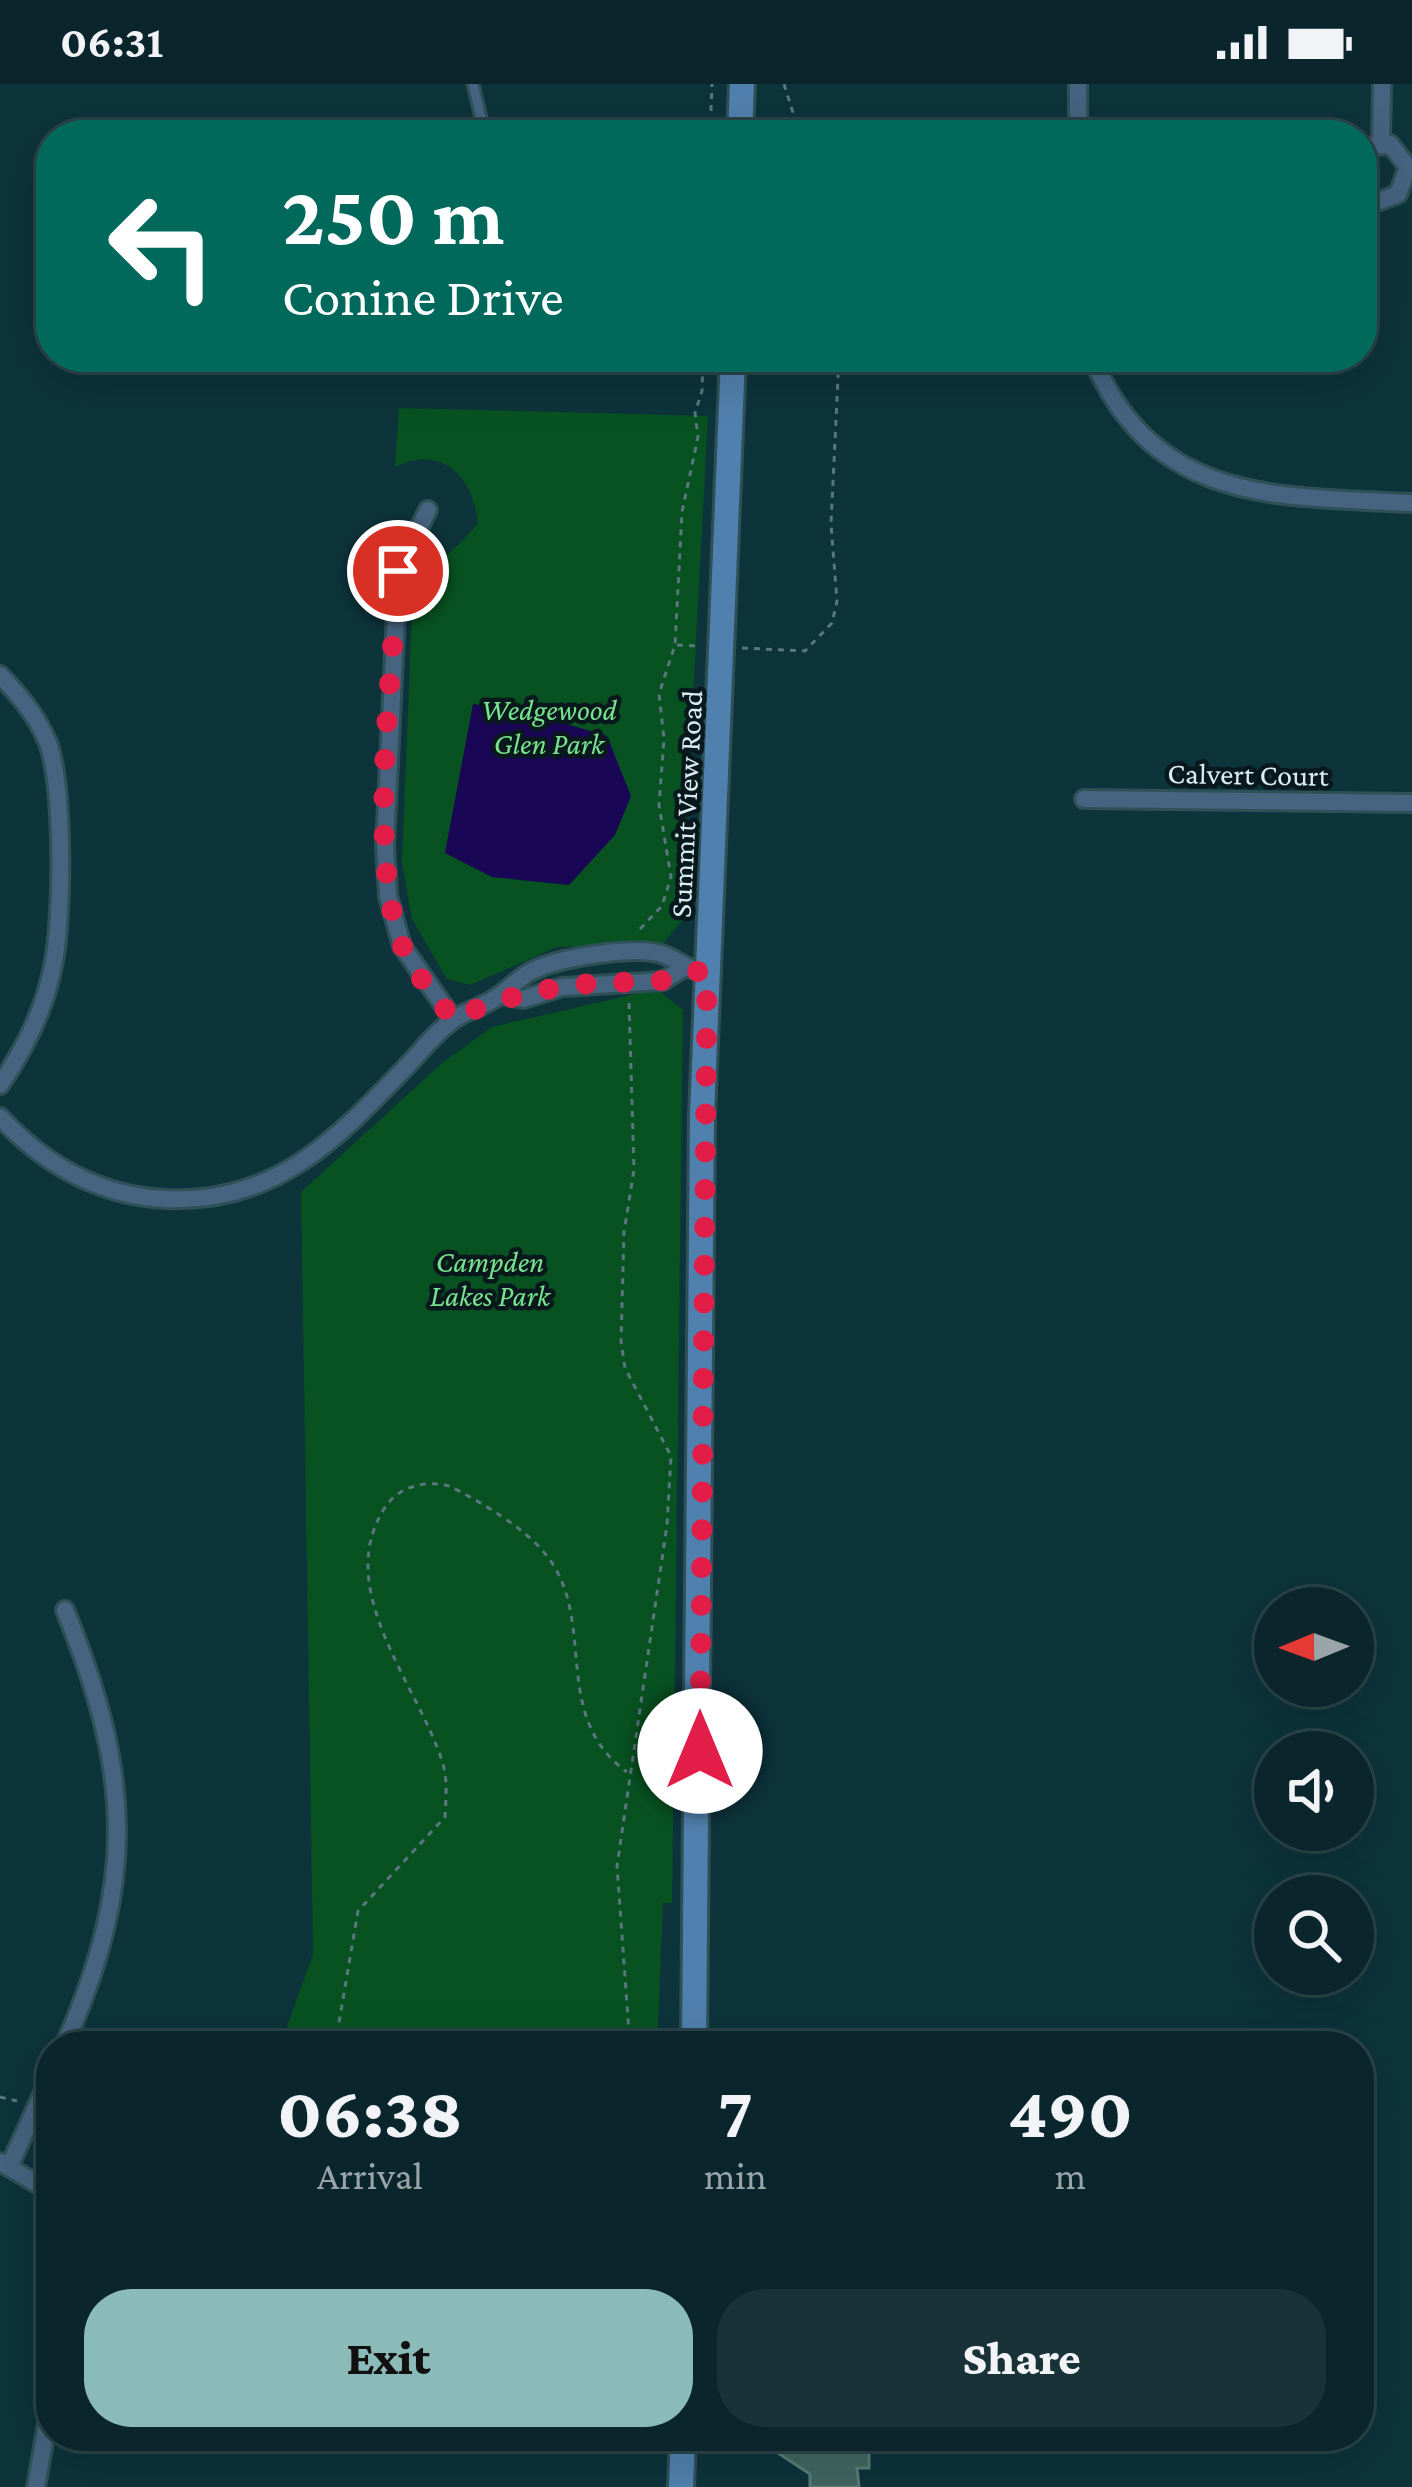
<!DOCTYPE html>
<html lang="en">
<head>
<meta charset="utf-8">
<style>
	body { margin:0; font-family:"Crimson Pro",serif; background:#183238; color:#f1f3f6; height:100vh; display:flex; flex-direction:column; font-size:45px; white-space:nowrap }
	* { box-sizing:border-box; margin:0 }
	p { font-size:39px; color:#99a5a9 }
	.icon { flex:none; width:66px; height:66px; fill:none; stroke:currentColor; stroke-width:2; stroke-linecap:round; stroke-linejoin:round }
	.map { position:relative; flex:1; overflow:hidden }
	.sheet { position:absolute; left:36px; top:1947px; width:1338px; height:420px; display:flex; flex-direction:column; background:#0a262c; border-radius:48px; box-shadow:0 12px 48px #0002,0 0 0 3px #2a4348 }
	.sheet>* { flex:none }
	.top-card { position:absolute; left:36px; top:36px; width:1341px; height:252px; border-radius:48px; box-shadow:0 12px 48px #0002,0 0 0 3px #2a4348; background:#00695c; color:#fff; overflow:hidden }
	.needle { width:78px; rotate:269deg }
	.controls { position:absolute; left:1254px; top:1503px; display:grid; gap:24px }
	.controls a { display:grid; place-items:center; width:120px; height:120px; border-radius:50%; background:#0a262c; box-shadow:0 12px 48px #0002,0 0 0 3px #2a4348; font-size:60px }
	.pin { position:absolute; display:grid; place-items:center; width:102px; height:102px; color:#fff; margin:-51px; border:6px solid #fff; border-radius:50%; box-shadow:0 3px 12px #0007 }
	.me { position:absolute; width:132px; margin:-66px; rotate:0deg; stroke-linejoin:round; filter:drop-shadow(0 0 9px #0008) }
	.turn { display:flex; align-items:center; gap:42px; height:252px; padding:0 48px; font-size:54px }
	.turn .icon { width:156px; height:156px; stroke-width:2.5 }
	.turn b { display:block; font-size:84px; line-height:102px }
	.eta { display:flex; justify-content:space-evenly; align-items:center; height:204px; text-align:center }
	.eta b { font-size:72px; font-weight:800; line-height:84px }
	.button { display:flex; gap:24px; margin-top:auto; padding:24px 48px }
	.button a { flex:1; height:138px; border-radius:48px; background:#8bbbb9; color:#111; font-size:48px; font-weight:800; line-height:138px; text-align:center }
	.button a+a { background:#183238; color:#f1f3f6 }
	.status { display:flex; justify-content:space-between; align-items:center; height:84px; padding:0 60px; background:#0a262c; direction:ltr }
	.status svg { height:33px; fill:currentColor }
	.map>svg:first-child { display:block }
	.green { fill:#085221 }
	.water { fill:#190655 }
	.building { fill:#40655e; stroke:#567c75; stroke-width:3 }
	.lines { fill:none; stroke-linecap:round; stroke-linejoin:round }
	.lane-casing { stroke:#2e5158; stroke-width:15 }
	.street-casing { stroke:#2e5158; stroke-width:22 }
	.secondary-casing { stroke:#2e5158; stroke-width:30 }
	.path { stroke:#58777e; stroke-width:3; stroke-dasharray:6 6; stroke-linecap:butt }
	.lane { stroke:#46637f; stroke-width:9 }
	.street { stroke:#46637f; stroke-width:16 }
	.secondary { stroke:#5080ad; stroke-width:24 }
	.route { stroke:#e11d48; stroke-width:21; stroke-dasharray:0 37.8 }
	.labels { text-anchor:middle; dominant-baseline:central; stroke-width:9; stroke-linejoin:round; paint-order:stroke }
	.park-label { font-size:30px; font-style:italic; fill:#77e48d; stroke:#09181c }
	.street-label { font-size:30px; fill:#d9ecf1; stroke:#09181c }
</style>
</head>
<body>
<div class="status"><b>06:31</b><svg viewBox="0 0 49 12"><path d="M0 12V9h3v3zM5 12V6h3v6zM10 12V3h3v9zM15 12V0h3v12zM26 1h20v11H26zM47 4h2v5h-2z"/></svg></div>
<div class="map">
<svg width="1412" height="2403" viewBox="0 0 1412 2403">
	<rect width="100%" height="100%" fill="#0d333b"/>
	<g class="green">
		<path d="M399,324L708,332L681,838L663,859L557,863L470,901L447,895L412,835L402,779L412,524C422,482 454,471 478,439C473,393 443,360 395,383Z"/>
		<polygon points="657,905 683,926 672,1819 663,1819 657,1962 280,1962 313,1870 301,1108 442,979 492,943"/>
	</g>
	<polygon class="water" points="473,620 522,627 607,652 631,712 615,751 569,801 492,793 445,769"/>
	<polygon class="building" points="752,2352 797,2352 814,2363 869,2363 869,2384 857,2384 859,2403 810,2403 810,2390"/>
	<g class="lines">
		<g class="lane-casing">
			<polyline id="lane" points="473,0 485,51"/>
		</g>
		<g class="street-casing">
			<g id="street">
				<polyline points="1078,51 1078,0"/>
				<polyline points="1381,58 1382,0"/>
				<polyline points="1362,64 1390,60 1408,83 1398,110 1380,117 1362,111"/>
				<path d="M1092,273C1154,421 1278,412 1412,419"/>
				<polyline points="428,426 398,487 385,762 388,812 402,862 453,935"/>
				<path d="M0,591C20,612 37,632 48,659C64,703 63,836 53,882C45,924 24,966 0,1001"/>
				<polyline points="1084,715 1412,719"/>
				<polyline points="501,911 523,915 562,903 663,897 682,885"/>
				<path d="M0,1033C45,1081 98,1112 166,1115C274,1120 335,1057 404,985C420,969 437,946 456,934C469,926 484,922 497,913C513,903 521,890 541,883C568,873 641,860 667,872C685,880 684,885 707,888"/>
				<path d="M64,1962C137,1798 132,1690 65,1526"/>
				<polyline points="0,2078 51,2108"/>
				<polyline points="9,2083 51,1991"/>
				<polyline points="36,2403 51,2318"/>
			</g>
		</g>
		<g class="secondary-casing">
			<g id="secondary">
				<polyline points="740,51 742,0"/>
				<polyline points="694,1962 702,1031 733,273"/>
				<polyline points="681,2403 683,2352"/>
			</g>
		</g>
		<g class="path">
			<polyline points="784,0 800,51"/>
			<polyline points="710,51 712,0"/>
			<polyline points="677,561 697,562"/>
			<polyline points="742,564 805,567 832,539 837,517 831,440 839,273"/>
			<polyline points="640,845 662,822 671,793 659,721 664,655 659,610 675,561 682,428 698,353 695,329 702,307 703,273"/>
			<polyline points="629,919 634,1086 624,1148 621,1257 625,1284 671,1372 667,1441 617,1782 630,1962"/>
			<path d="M335,1962L358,1827L445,1733C446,1714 448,1695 442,1677C418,1601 333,1506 384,1425C398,1402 425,1396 449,1402C478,1416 521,1442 542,1466C601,1531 547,1630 627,1688"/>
			<polyline points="0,2013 17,2017"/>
		</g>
		<use href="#lane" class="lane"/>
		<use href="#street" class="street"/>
		<use href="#secondary" class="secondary"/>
	</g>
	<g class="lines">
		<path class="route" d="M398,487C393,587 367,769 401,858C411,886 435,912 453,935C501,912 553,902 607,898C624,897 647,902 663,896C682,890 686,886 707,888L700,1667"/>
	</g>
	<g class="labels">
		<g class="park-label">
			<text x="549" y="625">Wedgewood<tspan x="549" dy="34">Glen Park</tspan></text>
			<text x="490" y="1177">Campden<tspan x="490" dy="34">Lakes Park</tspan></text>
		</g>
		<g class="street-label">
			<text transform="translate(1248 690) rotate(1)">Calvert Court</text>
			<text transform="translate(686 720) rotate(-87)">Summit View Road</text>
		</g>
	</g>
</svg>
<div class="controls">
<a><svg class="needle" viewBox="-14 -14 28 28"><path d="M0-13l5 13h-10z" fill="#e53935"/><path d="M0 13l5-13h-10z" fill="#99a5a9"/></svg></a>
<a><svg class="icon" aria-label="sound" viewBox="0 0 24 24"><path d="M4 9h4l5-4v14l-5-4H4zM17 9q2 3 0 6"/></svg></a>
<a><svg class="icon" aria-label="search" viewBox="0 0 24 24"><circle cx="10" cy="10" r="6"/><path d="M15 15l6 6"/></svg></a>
</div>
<div class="pin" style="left:398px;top:487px;background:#d93025"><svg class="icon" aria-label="arrive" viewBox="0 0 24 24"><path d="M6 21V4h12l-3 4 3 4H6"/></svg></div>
<svg class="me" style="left:700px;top:1667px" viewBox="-20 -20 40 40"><circle r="19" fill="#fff"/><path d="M0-13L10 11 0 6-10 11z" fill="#e11d48"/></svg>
<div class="top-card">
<div class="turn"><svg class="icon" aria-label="left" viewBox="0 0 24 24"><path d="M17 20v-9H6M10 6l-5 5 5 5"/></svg><div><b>250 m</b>Conine Drive</div></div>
</div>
<section class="sheet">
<div class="eta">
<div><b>06:38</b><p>Arrival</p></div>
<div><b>7</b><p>min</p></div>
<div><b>490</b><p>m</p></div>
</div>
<div class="button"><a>Exit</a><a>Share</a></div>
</section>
</div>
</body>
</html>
